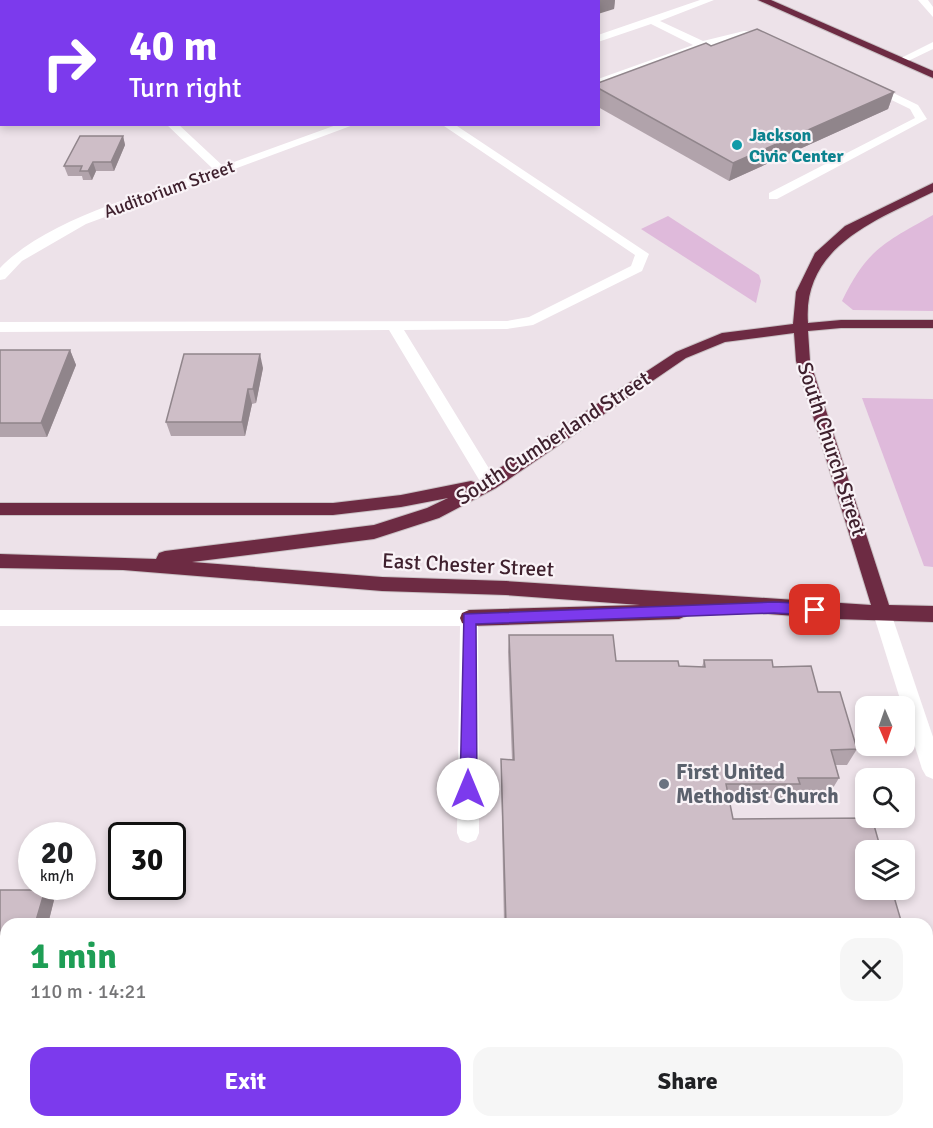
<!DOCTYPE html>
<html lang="en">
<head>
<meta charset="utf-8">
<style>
	body { margin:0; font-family:Signika,sans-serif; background:#f6f6f6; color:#202124; height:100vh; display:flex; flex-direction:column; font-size:22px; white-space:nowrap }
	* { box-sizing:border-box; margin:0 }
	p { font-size:20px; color:#757577 }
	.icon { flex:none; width:33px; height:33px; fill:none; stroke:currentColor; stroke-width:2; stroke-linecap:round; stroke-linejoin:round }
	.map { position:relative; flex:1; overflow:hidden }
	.side { position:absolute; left:0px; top:918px; width:933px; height:210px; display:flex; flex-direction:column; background:#fff; border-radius:18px 18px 0 0; box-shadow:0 3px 9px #0003 }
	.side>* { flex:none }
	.top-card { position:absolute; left:0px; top:0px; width:600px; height:126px; box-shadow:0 3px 9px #0003; background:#7c3aed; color:#fff; overflow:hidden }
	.needle { width:39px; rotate:178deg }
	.fabs { position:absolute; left:855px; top:696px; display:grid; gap:12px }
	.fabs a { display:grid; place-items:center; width:60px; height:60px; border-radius:12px; background:#fff; box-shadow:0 3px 9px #0003; font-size:30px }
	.speed { position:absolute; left:18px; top:822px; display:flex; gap:12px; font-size:30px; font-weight:700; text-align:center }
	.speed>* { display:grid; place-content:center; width:78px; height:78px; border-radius:50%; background:#fff; box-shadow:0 3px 9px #0003; line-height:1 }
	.speed small { font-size:15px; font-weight:400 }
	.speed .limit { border:3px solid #111; border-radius:9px; background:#fff; color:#111 }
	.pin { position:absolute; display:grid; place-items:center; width:51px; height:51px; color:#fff; margin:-26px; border-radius:12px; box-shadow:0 3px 9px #0006 }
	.me { position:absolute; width:66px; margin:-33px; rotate:0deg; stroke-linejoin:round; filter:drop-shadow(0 0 4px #0008) }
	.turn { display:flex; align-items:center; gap:21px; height:126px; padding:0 30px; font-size:27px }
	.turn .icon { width:78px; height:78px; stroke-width:2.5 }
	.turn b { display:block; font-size:42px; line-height:51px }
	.round { display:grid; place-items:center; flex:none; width:63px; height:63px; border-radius:18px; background:#f6f6f6 }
	.head { display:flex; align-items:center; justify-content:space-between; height:102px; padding:0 30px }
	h1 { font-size:36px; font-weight:700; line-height:45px; color:#1e9e55 }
	.action { display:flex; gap:12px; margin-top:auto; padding:12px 30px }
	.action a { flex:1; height:69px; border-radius:18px; background:#7c3aed; color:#fff; font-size:24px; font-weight:700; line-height:69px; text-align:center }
	.action a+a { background:#f6f6f6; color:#202124 }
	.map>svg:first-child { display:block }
	.green { fill:#dfbadb }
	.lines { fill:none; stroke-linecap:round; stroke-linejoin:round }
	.highway-casing { stroke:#c9c1c4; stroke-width:2 }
	.minor { fill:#fff; fill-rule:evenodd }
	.highway { fill:#6d2b43; fill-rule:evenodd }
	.wall { fill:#b1a3ab }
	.shaded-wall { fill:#90858b }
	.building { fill:#cebec7; stroke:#90858b; stroke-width:1.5 }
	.route { fill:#7c3aed; stroke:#51269a; stroke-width:1.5 }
	.culture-dot { fill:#0f9aa8; stroke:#f9f3f7; stroke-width:2 }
	.worship-dot { fill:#6b7280; stroke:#f9f3f7; stroke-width:2 }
	.labels { text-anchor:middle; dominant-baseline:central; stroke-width:4.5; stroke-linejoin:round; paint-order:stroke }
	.far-culture-label { font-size:18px; font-weight:bold; fill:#0d838f; stroke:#f9f3f7; text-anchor:start }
	.far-street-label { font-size:18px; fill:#3f212e; stroke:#f9f3f7 }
	.street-label { font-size:21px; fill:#3f212e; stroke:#f9f3f7 }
	.worship-label { font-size:21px; font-weight:bold; fill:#5b616d; stroke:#f9f3f7; text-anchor:start }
</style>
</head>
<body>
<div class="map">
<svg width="933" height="1128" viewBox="0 0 933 1128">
	<rect width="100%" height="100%" fill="#ede2e9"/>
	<g class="green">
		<path d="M933,215V311L853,310L842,301C867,249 884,243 933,215Z"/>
		<polygon points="668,216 759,275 761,281 756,303 641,229"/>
		<polygon points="862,398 933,399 933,567 924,566"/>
	</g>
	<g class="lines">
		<g class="highway-casing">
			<g id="highway">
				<polygon points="758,0 771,0 933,71 933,78"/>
				<path d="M933,183V192C877,220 802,246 808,323L841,320H933V328H841L808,331L810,361L889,605L933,606V622L835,619L687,608L686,616L679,619L469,626L462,623L460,618L462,613L469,610L640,605L506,595L382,591L123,570L0,568V554L156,559L159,553L165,551L374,525L427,508L448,498L401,507L333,515H0V503H333L401,495L471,481L477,483L676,352L722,333L793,324L796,292L815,253L845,226ZM794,333L796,361L871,605L506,581L382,577L192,562L374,539L439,518L496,488L686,358L725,342Z"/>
			</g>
		</g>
		<g class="minor">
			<polygon points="0,0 5,0 6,2 2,2 0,5"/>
			<rect x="131" y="0" width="10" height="2"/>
			<rect x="184" y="0" width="10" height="2"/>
			<polygon points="253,0 267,0 252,2"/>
			<path d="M700,0H714L660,21L703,41L744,31L761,32L775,37C769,41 741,37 730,40L598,86V79L693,45L651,24L598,42V35Z"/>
			<polygon points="918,0 928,0 933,7 933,17"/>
			<rect x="0" y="20" width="2" height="6"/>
			<polygon points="933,42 933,49 904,63 895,61"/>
			<polygon points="867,84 875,84 918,105 927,119 777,199 769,199 769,193 915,118 910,109 867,88"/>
			<rect x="0" y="111" width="2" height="6"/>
			<path d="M166,124H178L223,166L339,124H356L86,224L22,261L5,279L0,280V268C48,218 148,193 213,169Z"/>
			<polygon points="441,124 454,124 649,254 642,271 533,325 507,329 404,330 496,480 498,484 496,488 484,488 389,330 0,332 0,322 507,321 529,317 631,266 635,255"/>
			<polygon points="882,605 889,608 891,613 933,737 933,779 926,776 922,769 873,613 875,608"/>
			<polygon points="0,610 469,610 476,613 478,618 479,833 476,840 468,843 460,840 457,833 460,626 0,626"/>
		</g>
		<use href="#highway" class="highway"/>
	</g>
	<g class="wall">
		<polygon points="541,0 615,0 614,9 598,2 544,2"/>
		<polygon points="711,46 894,92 888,109 729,181 598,107 598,83"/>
		<polygon points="123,136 125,145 114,171 96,171 92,180 83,180 82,176 68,176 64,166"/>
		<polygon points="0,350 70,350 76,365 47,437 0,437"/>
		<polygon points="263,368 256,403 252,404 245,436 171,436 166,422"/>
		<polygon points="509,635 616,661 679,666 702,667 704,660 773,667 818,692 857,749 847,765 836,765 839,778 830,793 794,793 791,798 729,798 733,819 902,924 504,924 501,775 501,759 512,760 508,652"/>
		<polygon points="0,890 54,900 48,924 6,924 6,1075 0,1075"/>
	</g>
	<g class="shaded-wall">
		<polygon points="605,0 615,0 614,9 598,14 598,2"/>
		<polygon points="894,92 888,109 729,181 733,163"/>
		<polygon points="123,136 125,145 114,171 111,162"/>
		<polygon points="93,162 96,171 92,180 88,171"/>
		<polygon points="70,350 76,365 47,437 41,423"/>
		<polygon points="260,354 263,368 256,403 253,389"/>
		<polygon points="248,389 252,404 245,436 242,422"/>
		<polygon points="45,890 54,900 48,924 35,924"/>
		<polygon points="6,1030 6,1074 0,1071 0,1051"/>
	</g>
	<g class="building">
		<polygon points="278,0 453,0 455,2 273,2"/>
		<polygon points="567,0 605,0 598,2 570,2"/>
		<polygon points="757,29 894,92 733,163 598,88 598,83 706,43 711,46"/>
		<polygon points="80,136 123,136 111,162 93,162 88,171 80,171 82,166 64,166"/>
		<polygon points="0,350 70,350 41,423 0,423"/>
		<polygon points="184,354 260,354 253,389 248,389 242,422 166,422"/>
		<polygon points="509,635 613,635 616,661 678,661 679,666 705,667 704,660 772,660 773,667 811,666 818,692 840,692 857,749 831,750 839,778 798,778 800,784 726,784 733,819 872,818 881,850 866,850 866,890 892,890 902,924 506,924 501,759 514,760"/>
		<polygon points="0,890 45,890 35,924 6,924 6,1030 0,1051"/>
	</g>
	<polygon class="route" points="774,602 815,604 822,610 815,615 774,613 476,624 477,789 474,795 468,797 463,795 460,789 464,614"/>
	<circle class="culture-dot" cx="737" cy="145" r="6"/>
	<circle class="worship-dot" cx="664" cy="784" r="6"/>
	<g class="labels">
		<g class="far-culture-label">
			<text x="749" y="135">Jackson<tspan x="749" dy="21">Civic Center</tspan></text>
		</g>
		<g class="far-street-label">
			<text transform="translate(169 189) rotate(-20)">Auditorium Street</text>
		</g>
		<g class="street-label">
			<text transform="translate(553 438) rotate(-33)">South Cumberland Street</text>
			<text transform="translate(832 449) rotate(72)">South Church Street</text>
			<text transform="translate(468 565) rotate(3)">East Chester Street</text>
		</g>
		<g class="worship-label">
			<text x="676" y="772">First United<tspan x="676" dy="24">Methodist Church</tspan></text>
		</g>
	</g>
</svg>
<div class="fabs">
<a><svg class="needle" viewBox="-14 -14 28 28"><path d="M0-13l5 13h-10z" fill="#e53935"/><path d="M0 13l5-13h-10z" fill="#757577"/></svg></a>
<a><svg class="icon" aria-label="search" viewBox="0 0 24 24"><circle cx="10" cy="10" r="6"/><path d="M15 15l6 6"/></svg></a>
<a><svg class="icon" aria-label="layers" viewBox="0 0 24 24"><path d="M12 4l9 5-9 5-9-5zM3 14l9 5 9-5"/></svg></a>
</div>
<div class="speed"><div>20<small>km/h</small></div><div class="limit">30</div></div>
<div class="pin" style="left:815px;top:610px;background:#d93025"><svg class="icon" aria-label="arrive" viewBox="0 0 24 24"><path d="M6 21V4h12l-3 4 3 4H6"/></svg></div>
<svg class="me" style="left:468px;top:789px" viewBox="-20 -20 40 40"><circle r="19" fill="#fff"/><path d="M0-13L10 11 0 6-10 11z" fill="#7c3aed"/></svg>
<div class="top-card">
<div class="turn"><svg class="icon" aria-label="right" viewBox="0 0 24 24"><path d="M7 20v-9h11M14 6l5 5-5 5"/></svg><div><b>40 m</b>Turn right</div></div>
</div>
<section class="side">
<div class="head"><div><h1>1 min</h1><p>110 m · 14:21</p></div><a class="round"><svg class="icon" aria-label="close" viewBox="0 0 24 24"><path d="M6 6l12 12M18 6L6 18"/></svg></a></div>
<div class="action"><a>Exit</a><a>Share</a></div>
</section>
</div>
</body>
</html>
